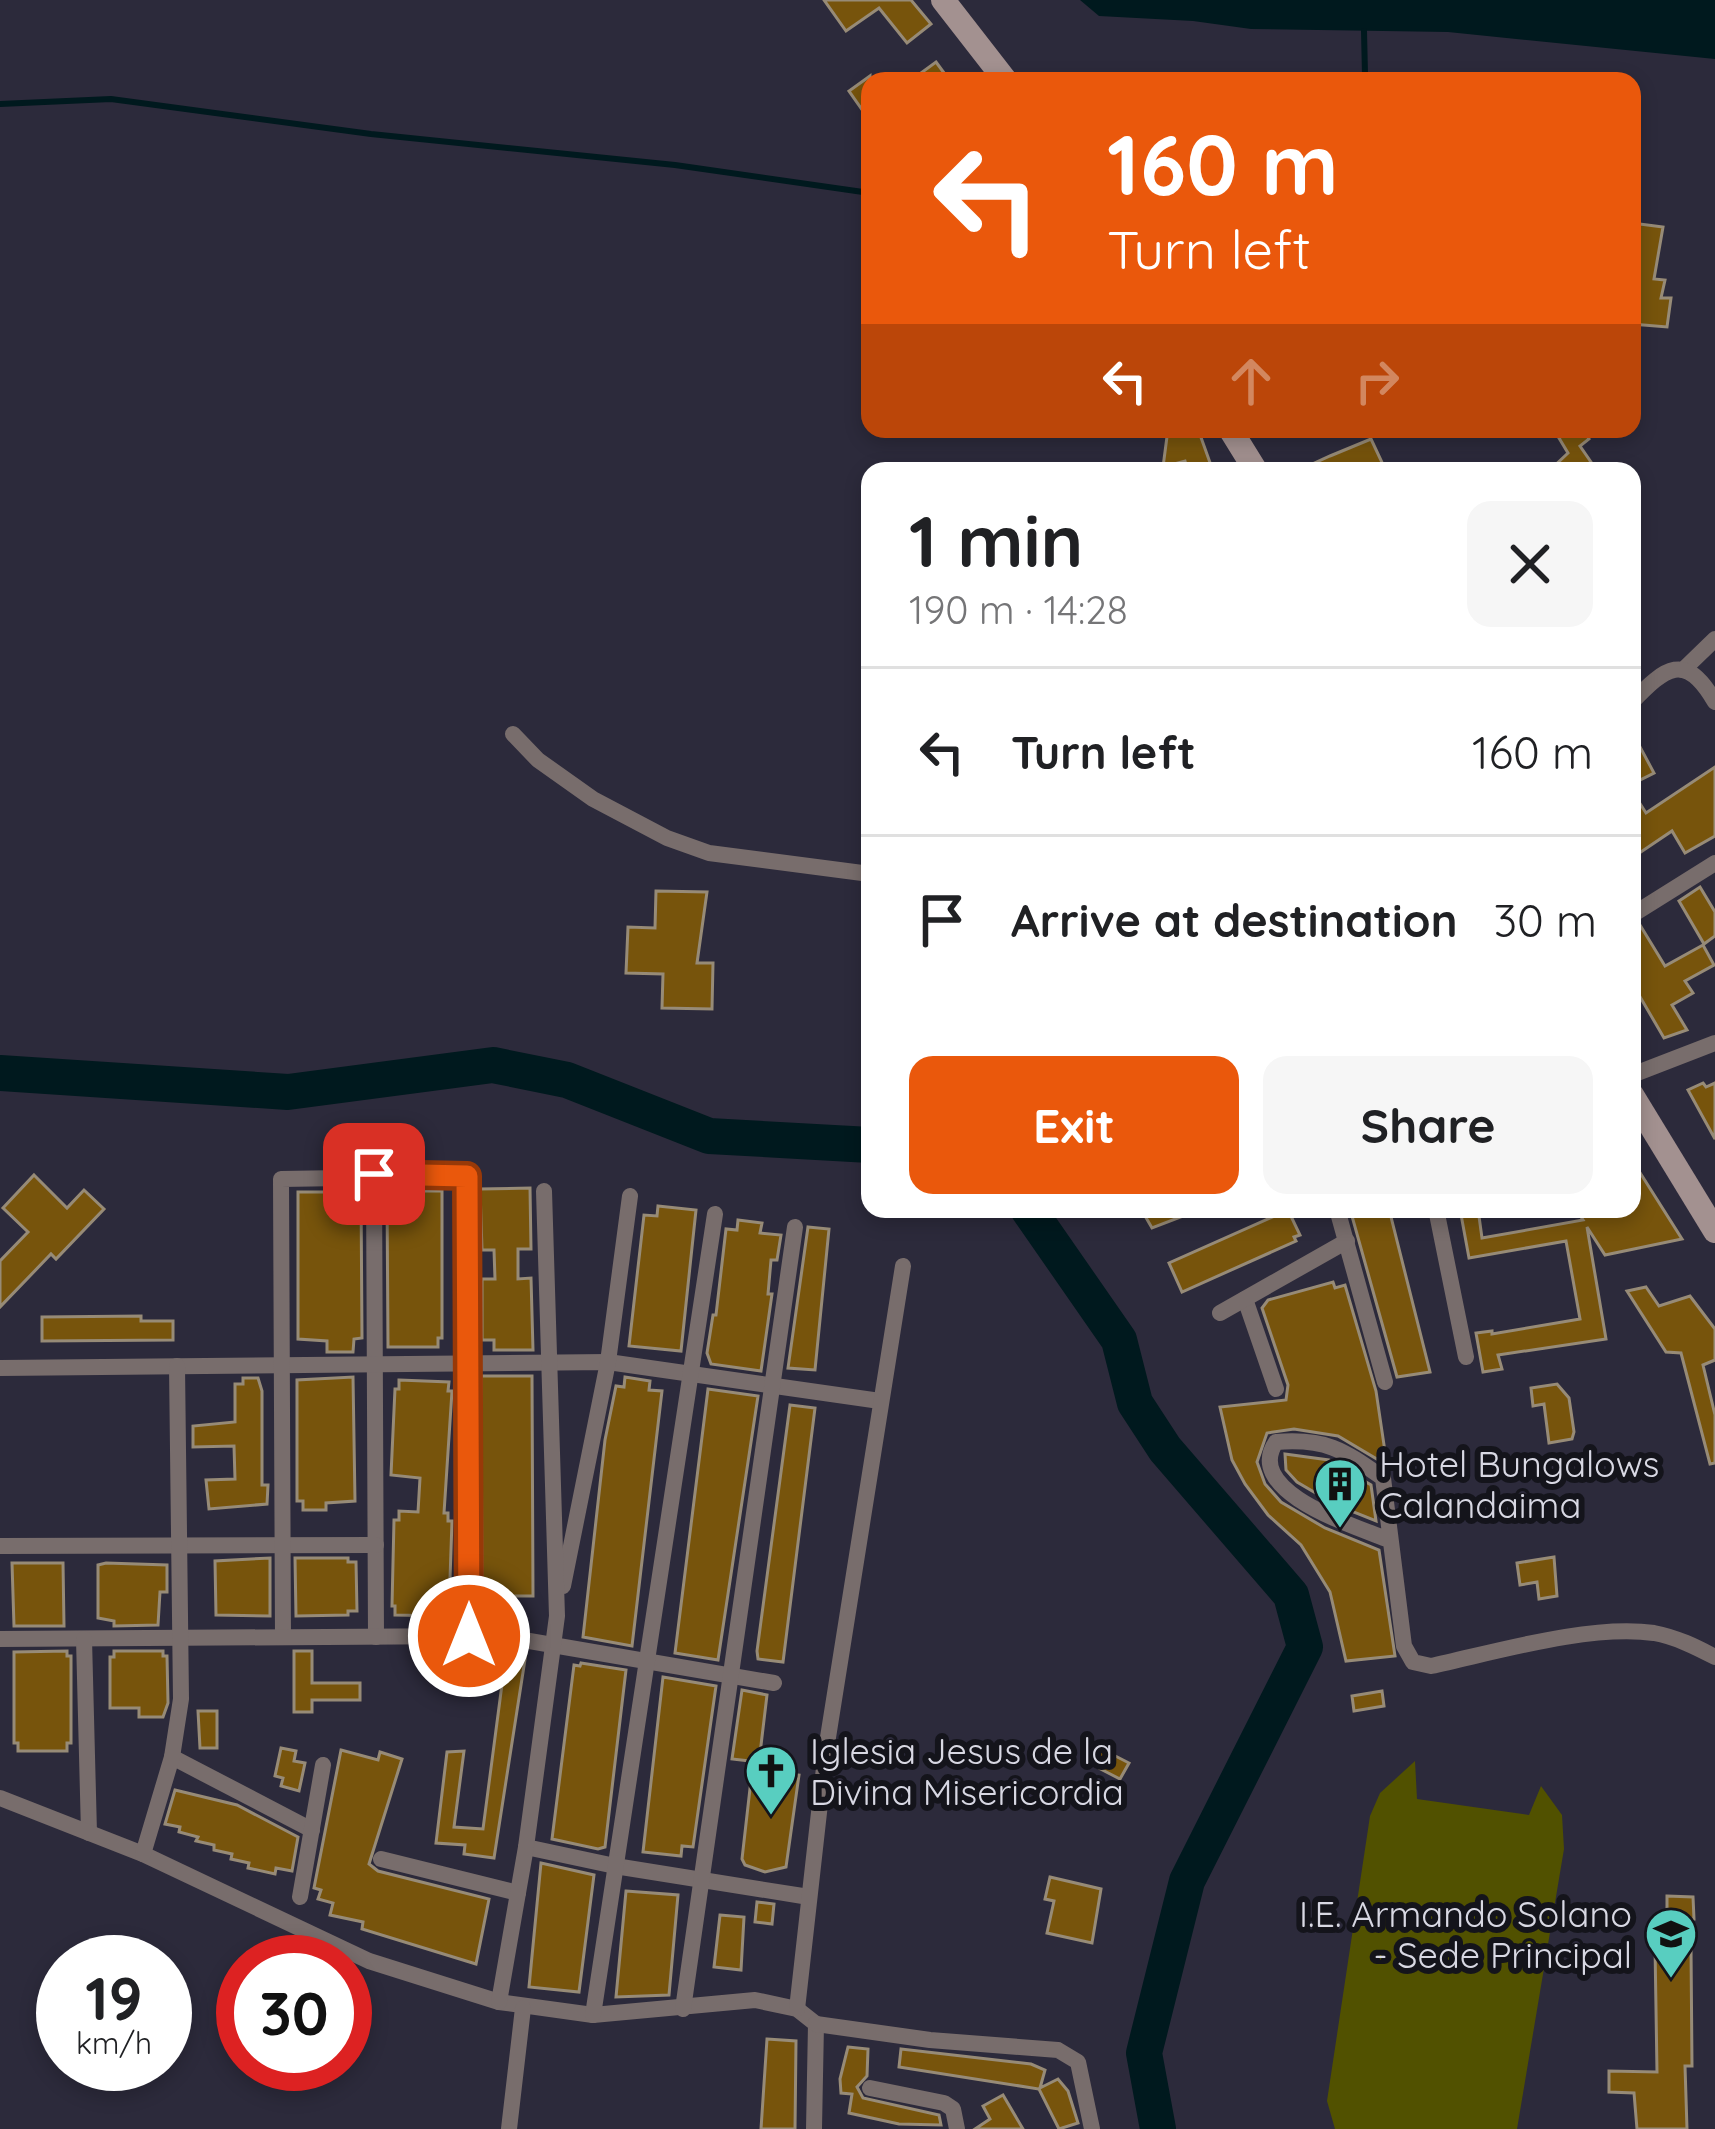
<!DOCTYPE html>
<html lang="en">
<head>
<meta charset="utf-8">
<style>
	body { margin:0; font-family:Quicksand,sans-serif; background:#f6f6f6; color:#202124; height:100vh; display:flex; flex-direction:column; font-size:45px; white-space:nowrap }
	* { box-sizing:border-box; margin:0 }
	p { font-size:39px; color:#757577 }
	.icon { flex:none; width:66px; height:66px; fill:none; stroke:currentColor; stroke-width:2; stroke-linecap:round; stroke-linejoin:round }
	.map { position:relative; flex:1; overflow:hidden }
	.drawer { position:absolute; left:861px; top:462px; width:780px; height:756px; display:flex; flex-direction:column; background:#fff; border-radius:24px; box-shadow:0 6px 18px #0003 }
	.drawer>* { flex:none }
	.top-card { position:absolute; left:861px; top:72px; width:780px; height:366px; border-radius:24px; box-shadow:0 6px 18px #0003; background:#ea580c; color:#fff; overflow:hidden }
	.speed { position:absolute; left:36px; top:1935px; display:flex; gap:24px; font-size:60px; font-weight:700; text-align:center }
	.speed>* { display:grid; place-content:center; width:156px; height:156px; border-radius:50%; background:#fff; box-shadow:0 6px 18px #0003; line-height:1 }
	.speed small { font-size:30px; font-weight:400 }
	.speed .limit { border:18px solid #d22; background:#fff; color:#111 }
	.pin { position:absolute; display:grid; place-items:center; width:102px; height:102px; color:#fff; margin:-51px; border-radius:24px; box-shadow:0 6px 18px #0006 }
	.me { position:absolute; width:132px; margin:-66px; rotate:0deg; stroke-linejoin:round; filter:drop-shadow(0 0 9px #0008) }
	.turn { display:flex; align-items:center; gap:42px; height:252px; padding:0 48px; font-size:54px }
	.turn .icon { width:156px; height:156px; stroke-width:2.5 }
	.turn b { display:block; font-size:84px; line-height:102px }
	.lanes { display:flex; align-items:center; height:114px; padding:0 48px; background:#0003; justify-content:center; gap:60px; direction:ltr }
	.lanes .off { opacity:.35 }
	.round { display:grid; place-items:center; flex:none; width:126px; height:126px; border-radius:24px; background:#f6f6f6 }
	.headline { display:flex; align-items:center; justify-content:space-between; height:204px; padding:0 48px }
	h1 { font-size:72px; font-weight:700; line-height:90px }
	.button { display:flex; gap:24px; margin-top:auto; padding:24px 48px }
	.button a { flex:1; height:138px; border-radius:24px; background:#ea580c; color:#fff; font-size:48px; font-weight:700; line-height:138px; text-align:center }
	.button a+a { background:#f6f6f6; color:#202124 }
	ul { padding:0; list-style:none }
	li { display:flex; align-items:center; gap:36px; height:168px; padding:0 48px; border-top:3px solid #e0e0e0 }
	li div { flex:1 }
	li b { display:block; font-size:45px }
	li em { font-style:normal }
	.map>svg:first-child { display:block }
	.green { fill:#515100 }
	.water { fill:#00191e }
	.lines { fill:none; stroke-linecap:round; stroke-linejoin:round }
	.stream { stroke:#00191e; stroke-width:6 }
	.river { stroke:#00191e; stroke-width:36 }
	.building { fill:#77540c; stroke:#978b77; stroke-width:3 }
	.street { stroke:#786d6c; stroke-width:16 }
	.secondary { stroke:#a39190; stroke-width:24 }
	.route-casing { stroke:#983908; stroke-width:30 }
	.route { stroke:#ea580c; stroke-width:21 }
	.labels { text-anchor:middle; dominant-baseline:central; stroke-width:12; stroke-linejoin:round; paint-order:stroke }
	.poi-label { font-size:36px; fill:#d8d8e3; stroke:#14141b; text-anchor:start }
</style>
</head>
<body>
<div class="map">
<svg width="1715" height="2129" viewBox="0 0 1715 2129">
	<rect width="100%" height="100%" fill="#2c2a3b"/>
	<polygon class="green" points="1415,1761 1417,1799 1529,1815 1541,1786 1562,1815 1564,1849 1517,2129 1335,2129 1327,2101 1370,1816 1380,1793"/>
	<polygon class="water" points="1080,0 1715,0 1715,59 1448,32 1251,29 1193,21 1099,16"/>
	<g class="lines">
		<g class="stream">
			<polyline points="1361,81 1365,75 1364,31"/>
			<polyline points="0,104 111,99 371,134 675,165 870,193"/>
		</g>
		<g class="river">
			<polyline points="0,1073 288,1092 493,1065 567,1080 709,1136 870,1145"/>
			<polyline points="1028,1209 1119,1340 1135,1403 1165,1449 1291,1595 1305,1647 1187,1881 1144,2053 1158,2129"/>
		</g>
	</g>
	<g class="building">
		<polygon points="824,0 911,0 931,24 907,43 879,8 846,31"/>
		<polygon points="936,62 950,81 910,81"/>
		<polygon points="870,76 870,121 849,91"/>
		<polygon points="1632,223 1663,227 1654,279 1665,280 1661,298 1671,298 1667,327 1632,324"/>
		<polygon points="1168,429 1198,429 1213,471 1188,471 1185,461 1163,467"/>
		<polygon points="1570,429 1583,429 1589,439 1580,446 1591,462 1577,471 1549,471 1568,453 1559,438"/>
		<polygon points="1371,439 1386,471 1297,471 1330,456"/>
		<polygon points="1632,732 1654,773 1632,784"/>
		<polygon points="1715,767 1715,836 1685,853 1672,831 1632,858 1632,791 1646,813"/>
		<polygon points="1700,887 1715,912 1715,936 1704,944 1679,901"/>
		<polygon points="656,891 707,892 697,963 713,963 712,1009 662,1008 663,974 626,973 628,927 655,928"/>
		<polygon points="1640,925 1665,966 1703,945 1714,965 1685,981 1693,993 1672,1005 1687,1030 1664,1038 1632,983 1632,928"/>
		<polygon points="1703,1083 1706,1087 1715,1083 1715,1139 1688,1090"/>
		<polygon points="1632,1160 1682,1239 1605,1255 1587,1227 1606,1339 1498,1355 1502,1369 1483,1372 1476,1333 1492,1331 1492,1334 1580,1319 1566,1241 1469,1258 1460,1209 1478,1209 1482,1238 1583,1220 1576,1209 1632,1209"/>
		<polygon points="34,1175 67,1208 84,1190 104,1209 56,1259 51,1254 0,1307 0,1261 28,1232 3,1208"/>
		<polygon points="530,1188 531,1249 518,1249 518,1279 531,1278 533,1350 494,1350 494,1340 482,1340 482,1279 495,1279 494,1250 482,1250 480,1189"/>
		<polygon points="387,1191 442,1191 442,1338 438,1338 438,1347 388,1347"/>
		<polygon points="298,1192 361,1192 362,1338 354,1339 353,1352 327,1352 327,1341 298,1339"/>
		<polygon points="658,1206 696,1210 681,1351 629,1346 644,1215 657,1216"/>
		<polygon points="1141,1209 1199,1209 1199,1210 1152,1228"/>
		<polygon points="1350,1209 1389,1209 1430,1372 1397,1377"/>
		<polygon points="1288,1210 1300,1235 1294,1237 1296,1241 1182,1292 1169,1263"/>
		<polygon points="738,1220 762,1223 760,1233 781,1235 777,1260 771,1260 768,1294 772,1294 761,1371 711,1364 707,1353 713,1315 716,1315 726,1229 737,1230"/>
		<polygon points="808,1227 829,1229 815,1370 788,1368"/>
		<polygon points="1333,1282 1335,1288 1345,1285 1376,1391 1387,1465 1338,1436 1294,1429 1267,1433 1257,1462 1265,1484 1281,1502 1325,1528 1379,1550 1395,1656 1346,1661 1330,1592 1301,1545 1268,1515 1245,1484 1232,1460 1220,1407 1286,1400 1288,1385 1262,1308 1268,1300"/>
		<polygon points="1646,1287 1659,1306 1690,1296 1715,1329 1715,1360 1703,1365 1715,1415 1715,1463 1710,1464 1681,1353 1666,1352 1627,1291"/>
		<polygon points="141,1316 141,1321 173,1321 173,1340 42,1341 42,1317"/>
		<polygon points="481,1376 532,1376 533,1596 482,1596"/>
		<polygon points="353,1377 355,1501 326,1503 326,1510 303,1510 303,1501 297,1501 297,1380"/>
		<polygon points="625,1377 650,1381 649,1390 662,1391 632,1646 583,1637 605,1440 616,1386 624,1387"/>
		<polygon points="243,1378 258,1378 262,1391 262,1485 268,1485 267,1504 209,1509 206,1480 235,1479 234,1446 193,1447 193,1426 235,1422 235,1384 243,1384"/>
		<polygon points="399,1380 449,1382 448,1391 452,1391 444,1513 448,1513 448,1521 452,1521 449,1608 445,1608 445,1616 395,1615 395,1606 392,1606 394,1520 399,1520 399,1511 418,1512 420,1478 391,1475 395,1389 399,1389"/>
		<polygon points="1557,1384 1569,1398 1574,1432 1572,1439 1549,1443 1544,1404 1533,1406 1531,1388"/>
		<polygon points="708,1389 758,1396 718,1660 675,1653"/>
		<polygon points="790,1405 815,1408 783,1662 758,1659 757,1651"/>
		<polygon points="1285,1454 1329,1460 1371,1485 1376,1521 1336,1505 1297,1482 1286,1470"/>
		<polygon points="1554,1557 1557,1596 1539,1599 1537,1582 1520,1585 1517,1563"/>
		<polygon points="270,1558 270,1616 216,1615 215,1561"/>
		<polygon points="295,1558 348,1558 348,1562 356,1562 357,1611 348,1611 348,1615 296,1616"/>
		<polygon points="12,1563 63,1563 64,1626 14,1626"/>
		<polygon points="106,1563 167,1565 167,1592 160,1592 158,1625 114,1626 114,1621 98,1618 98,1565"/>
		<polygon points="473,1649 526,1653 494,1858 464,1854 465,1845 436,1843 447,1752 464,1751 454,1827 483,1829 504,1669 473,1666"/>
		<polygon points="67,1651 67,1656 71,1656 71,1743 67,1743 67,1751 18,1751 18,1743 14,1743 14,1652"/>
		<polygon points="114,1651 163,1651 163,1656 167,1656 168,1703 163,1717 139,1717 139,1708 110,1708 110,1657 114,1657"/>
		<polygon points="294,1651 312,1651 312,1683 360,1683 360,1700 312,1700 312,1712 294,1712"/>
		<polygon points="581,1663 626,1670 605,1847 598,1849 552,1839 574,1665 580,1666"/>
		<polygon points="663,1677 716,1686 693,1847 682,1846 681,1856 643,1852"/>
		<polygon points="742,1690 767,1695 759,1762 732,1759"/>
		<polygon points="1382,1691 1384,1706 1354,1711 1352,1696"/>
		<polygon points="198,1711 217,1711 217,1748 200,1748"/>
		<polygon points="1092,1744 1129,1763 1120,1779 1083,1760"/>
		<polygon points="281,1748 296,1751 294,1761 305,1763 299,1791 281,1786 283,1778 275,1776"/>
		<polygon points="341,1750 378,1760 380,1752 402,1759 369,1864 378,1871 489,1899 476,1964 362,1929 363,1922 330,1915 333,1903 318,1899 321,1890 314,1888"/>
		<polygon points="752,1771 799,1775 786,1867 765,1872 745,1865 742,1859"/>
		<polygon points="175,1790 237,1805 298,1837 292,1871 276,1868 275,1874 248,1868 249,1863 231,1859 232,1854 214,1850 214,1845 196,1841 198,1837 179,1832 180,1827 165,1824"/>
		<polygon points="541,1863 594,1875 579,1992 529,1987"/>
		<polygon points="1050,1877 1101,1889 1092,1943 1047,1933 1054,1901 1045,1899"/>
		<polygon points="626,1891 678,1895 669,1995 616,1997"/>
		<polygon points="1667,1896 1693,1897 1694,1919 1667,1919"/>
		<polygon points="757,1902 774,1904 772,1924 755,1922"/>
		<polygon points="720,1915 744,1917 741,1970 714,1967"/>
		<polygon points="1655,1946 1691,1949 1692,2066 1685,2066 1687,2129 1637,2129 1634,2093 1609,2092 1609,2071 1657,2072"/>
		<polygon points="767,2039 796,2041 795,2129 761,2129"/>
		<polygon points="848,2047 868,2049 867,2076 857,2087 863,2098 939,2115 941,2125 899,2124 849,2113 852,2094 841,2093 840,2079"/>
		<polygon points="901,2049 1031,2064 1045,2070 1040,2088 1058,2079 1068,2091 1078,2123 1059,2129 1039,2089 899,2067"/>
		<polygon points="1003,2095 1023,2129 975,2129 990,2119 983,2106"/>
	</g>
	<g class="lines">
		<g class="street">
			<polyline points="1683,670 1715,639"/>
			<path d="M1632,702C1665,668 1685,650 1715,702"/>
			<polyline points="513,734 538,760 593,799 667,838 709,853 870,874"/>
			<polyline points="1632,915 1715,863"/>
			<polyline points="1632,1075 1715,1043"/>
			<polyline points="374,1175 376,1637"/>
			<polyline points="1337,1209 1385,1382"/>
			<polyline points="1436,1209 1466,1357"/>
			<polyline points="1245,1299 1276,1389"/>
			<polyline points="1220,1313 1347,1241"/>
			<polyline points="0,1368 608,1362 880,1401"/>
			<path d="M1389,1540C1357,1527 1242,1492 1276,1442C1327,1438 1343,1450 1383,1478L1404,1646L1413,1662L1431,1666C1496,1652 1589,1624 1654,1633C1676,1637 1696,1647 1715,1657"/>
			<polyline points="0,1546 376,1545"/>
			<polyline points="563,1586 608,1362 630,1196"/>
			<polyline points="283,1637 281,1179 467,1176 469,1636"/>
			<polyline points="0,1639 469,1636 512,1638 774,1683"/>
			<polyline points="84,1639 89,1833"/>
			<polyline points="172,1757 312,1830"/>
			<polyline points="0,1798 143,1854 369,1961 499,2002 593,2015 755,2000 797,2009 816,2024 814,2129"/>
			<polyline points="526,1847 615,1866 809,1897"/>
			<polyline points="143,1854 172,1757 181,1699 177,1366"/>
			<polyline points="381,1859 518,1893"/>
			<polyline points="300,1897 323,1765"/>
			<polyline points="499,2002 526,1847 557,1616 544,1191"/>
			<polyline points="683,2009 795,1227"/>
			<polyline points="797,2009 826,1750 903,1266"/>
			<polyline points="593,2015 715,1214"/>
			<polyline points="816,2024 930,2040 1058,2050 1078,2062 1092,2129"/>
			<polyline points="870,2088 944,2103 953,2109 957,2129"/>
			<polyline points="509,2129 523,2008"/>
		</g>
		<g class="secondary">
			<polyline points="943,0 1006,81"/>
			<polyline points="1230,429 1256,471"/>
			<polyline points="1632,1095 1715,1231"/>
		</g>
	</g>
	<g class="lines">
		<g class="route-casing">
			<polyline id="route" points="374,1174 467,1176 469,1636"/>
		</g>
		<use href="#route" class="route"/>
	</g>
	<defs>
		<g id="building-pin" transform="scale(2.7)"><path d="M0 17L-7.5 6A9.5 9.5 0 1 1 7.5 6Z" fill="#58cec0" stroke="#14141b"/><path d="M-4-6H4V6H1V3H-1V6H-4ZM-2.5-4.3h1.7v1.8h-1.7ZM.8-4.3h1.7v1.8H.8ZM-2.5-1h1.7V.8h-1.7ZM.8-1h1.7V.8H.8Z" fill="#111"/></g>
		<g id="church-pin" transform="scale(2.7)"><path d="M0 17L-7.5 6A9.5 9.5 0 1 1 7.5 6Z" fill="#58cec0" stroke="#14141b"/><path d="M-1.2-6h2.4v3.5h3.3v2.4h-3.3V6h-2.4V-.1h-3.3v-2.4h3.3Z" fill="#111"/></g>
		<g id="school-pin" transform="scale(2.7)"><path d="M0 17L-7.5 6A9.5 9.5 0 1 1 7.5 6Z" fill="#58cec0" stroke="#14141b"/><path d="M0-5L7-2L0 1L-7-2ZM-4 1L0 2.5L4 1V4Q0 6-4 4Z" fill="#111"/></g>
	</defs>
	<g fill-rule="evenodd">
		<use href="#building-pin" x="1340" y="1484"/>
		<use href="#church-pin" x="771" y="1771"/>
		<use href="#school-pin" x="1671" y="1934"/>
	</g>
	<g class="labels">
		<g class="poi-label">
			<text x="1379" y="1463">Hotel Bungalows<tspan x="1379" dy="41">Calandaima</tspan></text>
			<text x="810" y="1750">Iglesia Jesus de la<tspan x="810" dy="41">Divina Misericordia</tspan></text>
			<text x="1632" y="1913" text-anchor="end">I.E. Armando Solano<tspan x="1632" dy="41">- Sede Principal</tspan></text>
		</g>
	</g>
</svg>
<div class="speed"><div>19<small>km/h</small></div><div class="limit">30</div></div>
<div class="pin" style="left:374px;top:1174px;background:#d93025"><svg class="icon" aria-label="arrive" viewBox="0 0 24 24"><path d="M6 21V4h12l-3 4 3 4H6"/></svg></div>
<svg class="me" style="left:469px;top:1636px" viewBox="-20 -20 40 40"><circle r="17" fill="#ea580c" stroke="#fff" stroke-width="3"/><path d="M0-11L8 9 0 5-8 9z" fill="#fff"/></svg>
<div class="top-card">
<div class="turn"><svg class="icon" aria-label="left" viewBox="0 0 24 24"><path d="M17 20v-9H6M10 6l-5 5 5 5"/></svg><div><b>160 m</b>Turn left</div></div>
<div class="lanes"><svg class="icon" aria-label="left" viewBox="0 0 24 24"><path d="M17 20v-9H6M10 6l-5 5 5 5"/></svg><svg class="icon off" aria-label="ahead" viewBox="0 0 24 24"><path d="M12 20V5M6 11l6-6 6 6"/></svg><svg class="icon off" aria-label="right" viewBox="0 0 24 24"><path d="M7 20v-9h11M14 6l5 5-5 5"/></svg></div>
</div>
<section class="drawer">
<div class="headline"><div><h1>1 min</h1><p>190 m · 14:28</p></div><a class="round"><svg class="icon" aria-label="close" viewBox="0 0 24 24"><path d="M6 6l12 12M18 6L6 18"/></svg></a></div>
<ul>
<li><svg class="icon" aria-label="left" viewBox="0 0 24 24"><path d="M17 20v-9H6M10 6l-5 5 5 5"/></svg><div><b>Turn left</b></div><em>160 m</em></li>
<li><svg class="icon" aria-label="arrive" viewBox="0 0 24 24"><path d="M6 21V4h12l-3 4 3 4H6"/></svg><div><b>Arrive at destination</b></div><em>30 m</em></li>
</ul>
<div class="button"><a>Exit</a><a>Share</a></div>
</section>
</div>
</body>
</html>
